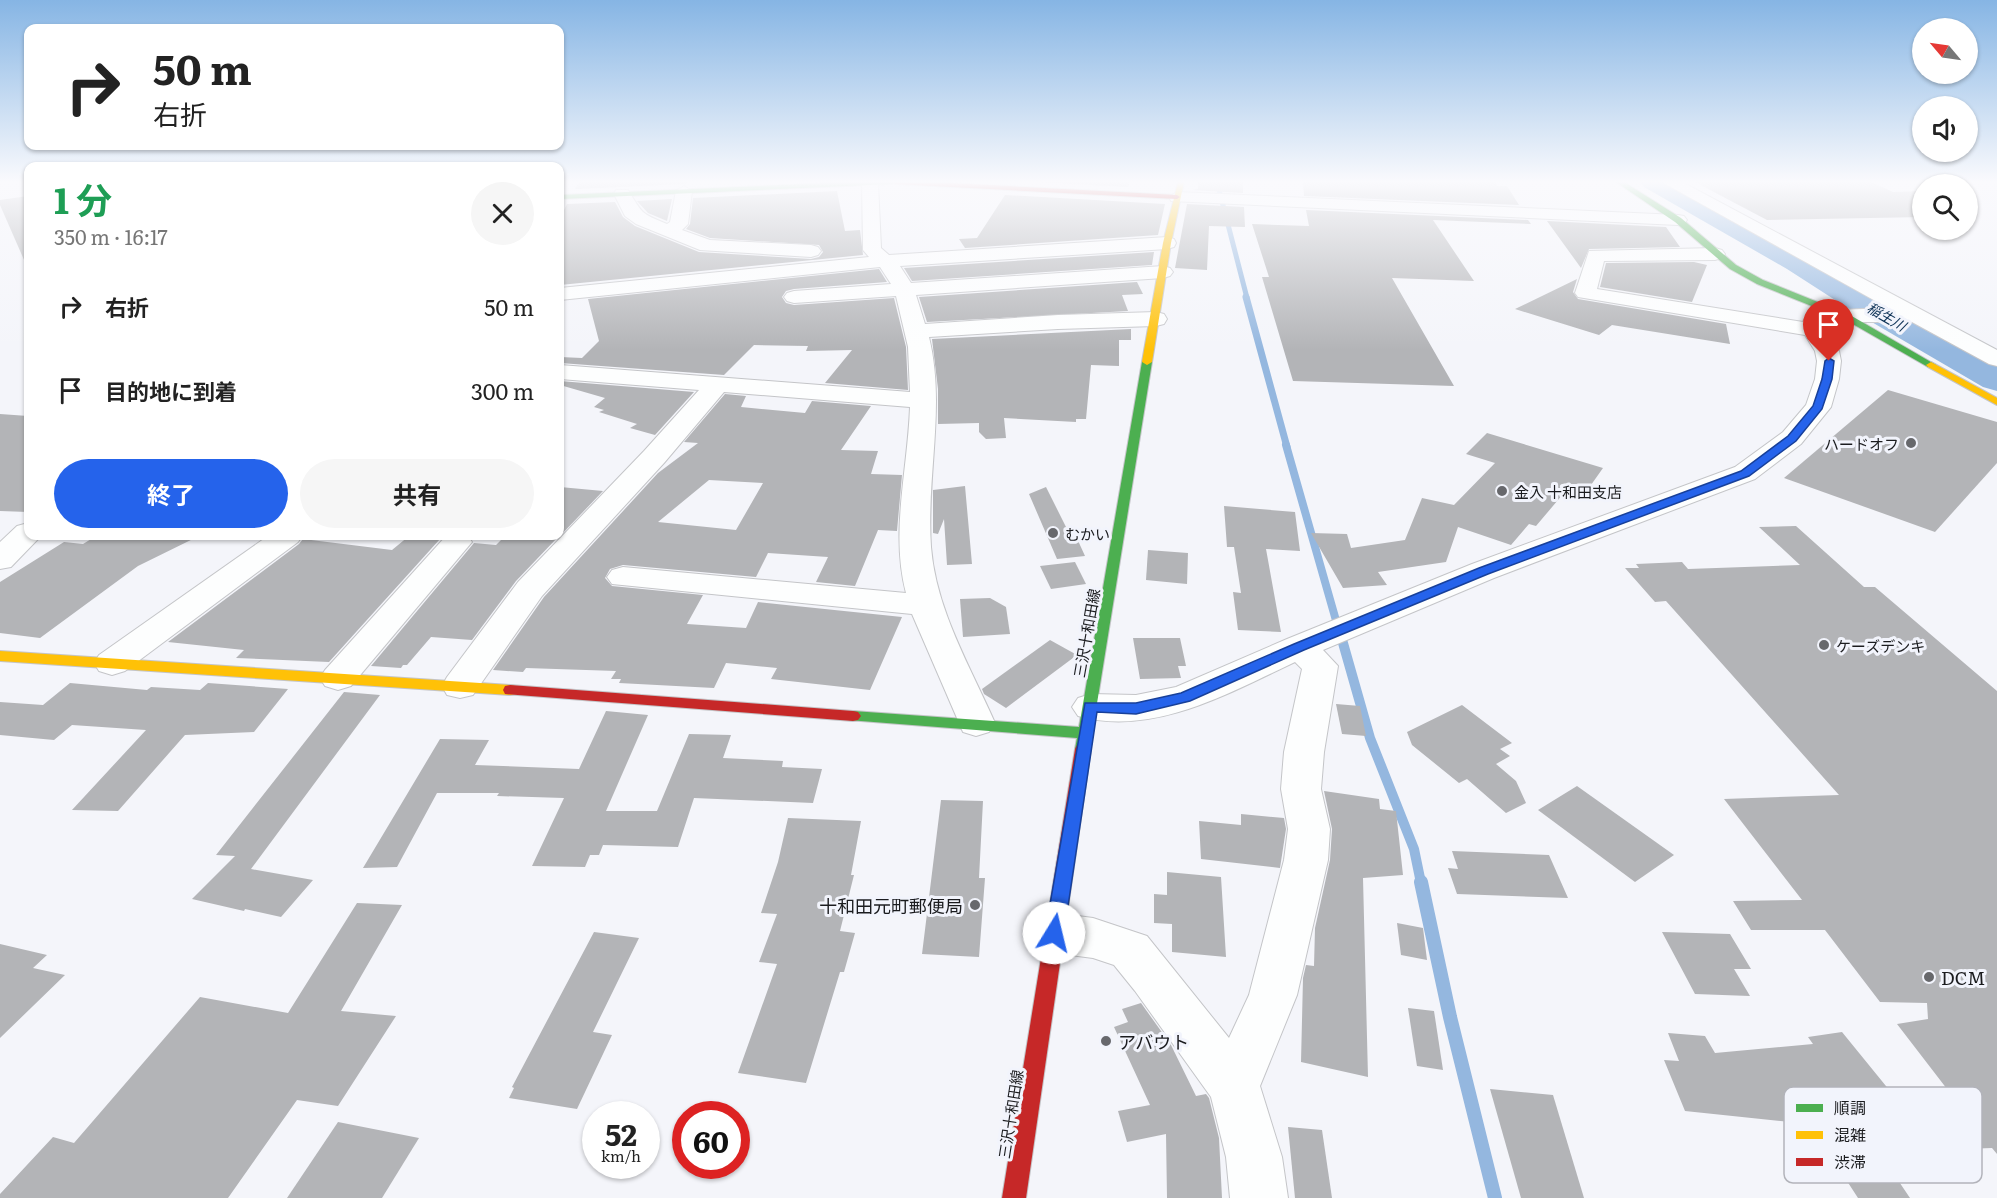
<!DOCTYPE html>
<html lang="ja">
<head>
<meta charset="utf-8">
<style>
	body { margin:0; font-family:Literata,"Noto Sans JP",serif; background:#f6f6f6; color:#222; height:100vh; display:flex; flex-direction:column; font-size:22px; white-space:nowrap }
	* { box-sizing:border-box; margin:0 }
	p { font-size:20px; color:#767676 }
	.icon { flex:none; width:33px; height:33px; fill:none; stroke:currentColor; stroke-width:2; stroke-linecap:round; stroke-linejoin:round }
	.map { position:relative; flex:1; overflow:hidden }
	.details { position:absolute; left:24px; top:162px; width:540px; height:378px; display:flex; flex-direction:column; background:#fff; border-radius:12px; box-shadow:0 2px 4px #0004 }
	.details>* { flex:none }
	.hud { position:absolute; left:24px; top:24px; width:540px; height:126px; border-radius:12px; box-shadow:0 2px 4px #0004; background:#fff; color:#222; overflow:hidden }
	.needle { width:39px; rotate:299deg }
	.controls { position:absolute; left:1912px; top:18px; display:grid; gap:12px }
	.controls a { display:grid; place-items:center; width:66px; height:66px; border-radius:50%; background:#fff; box-shadow:0 2px 4px #0004; font-size:30px }
	.speed { position:absolute; left:582px; top:1101px; display:flex; gap:12px; font-size:30px; font-weight:700; text-align:center }
	.speed>* { display:grid; place-content:center; width:78px; height:78px; border-radius:50%; background:#fff; box-shadow:0 2px 4px #0004; line-height:1 }
	.speed small { font-size:15px; font-weight:400 }
	.speed .limit { border:9px solid #d22; background:#fff; color:#111 }
	.pin { position:absolute; display:grid; place-items:center; width:51px; height:51px; color:#fff; margin:-62px -26px; border-radius:50% 50% 50% 0; rotate:-45deg; box-shadow:0 0 6px #0007 }
	.pin .icon { rotate:45deg }
	.me { position:absolute; width:66px; margin:-33px; rotate:9deg; stroke-linejoin:round; filter:drop-shadow(0 0 4px #0008) }
	.turn { display:flex; align-items:center; gap:21px; height:126px; padding:0 30px; font-size:27px }
	.turn .icon { width:78px; height:78px; stroke-width:2.5 }
	.turn b { display:block; font-size:42px; line-height:51px }
	.round { display:grid; place-items:center; flex:none; width:63px; height:63px; border-radius:32px; background:#f6f6f6 }
	.head { display:flex; align-items:center; justify-content:space-between; height:102px; padding:0 30px }
	h1 { font-size:36px; font-weight:700; line-height:45px; color:#1e9e55 }
	.button { display:flex; gap:12px; margin-top:auto; padding:12px 30px }
	.button a { flex:1; height:69px; border-radius:36px; background:#2563eb; color:#fff; font-size:24px; font-weight:700; line-height:69px; text-align:center }
	.button a+a { background:#f6f6f6; color:#222 }
	ul { padding:0; list-style:none }
	li { display:flex; align-items:center; gap:18px; height:84px; padding:0 30px }
	li div { flex:1 }
	li b { display:block; font-size:22px }
	li em { font-style:normal }
	.map>svg:first-child { display:block }
	.lines { fill:none; stroke-linecap:round; stroke-linejoin:round }
	.stream-far4 { stroke:#94b7df; stroke-width:5 }
	.stream-far3 { stroke:#94b7df; stroke-width:7 }
	.stream-far2 { stroke:#94b7df; stroke-width:8 }
	.stream-far1 { stroke:#94b7df; stroke-width:10 }
	.stream { stroke:#94b7df; stroke-width:14 }
	.river { fill:#94b7df; fill-rule:evenodd }
	.building { fill:#b3b4b7; fill-rule:evenodd }
	.street-casing { stroke:#c4c5c8; stroke-width:2 }
	.fast-casing { stroke:#c4c5c8; stroke-width:2 }
	.slow-casing { stroke:#c4c5c8; stroke-width:2 }
	.jam-casing { stroke:#c4c5c8; stroke-width:2 }
	.street { fill:#fdfefe; fill-rule:evenodd }
	.fast { fill:#4caf50; fill-rule:evenodd }
	.slow { fill:#ffc107; fill-rule:evenodd }
	.jam { fill:#c62828; fill-rule:evenodd }
	.route { fill:#2563eb; stroke:#184099; stroke-width:1.5 }
	.poi-dot { fill:#67686c; stroke:#f2f4fc; stroke-width:2 }
	.labels { text-anchor:middle; dominant-baseline:central; stroke-width:6; stroke-linejoin:round; paint-order:stroke }
	.far-water-label { font-size:14px; font-style:italic; fill:#0c3155; stroke:#f2f4fc }
	.poi-label { font-size:15px; fill:#1b1c1f; stroke:#f2f4fc; text-anchor:start }
	.street-label { font-size:15px; fill:#1b1c1f; stroke:#f2f4fc }
	.near-poi-label { font-size:18px; fill:#1b1c1f; stroke:#f2f4fc; text-anchor:start }
	.key { fill:#f2f4fc; stroke:#b2b3ba; stroke-width:1.5 }
	.key-label { font-size:16px; fill:#1b1c1f }
</style>
</head>
<body>
<div class="map">
<svg width="1997" height="1198" viewBox="0 0 1997 1198">
	<rect width="100%" height="100%" fill="#f4f5fa"/>
	<g class="lines">
		<polyline class="stream-far4" points="1217,182 1247,298"/>
		<polyline class="stream-far3" points="1246,297 1287,447"/>
		<polyline class="stream-far2" points="1286,445 1341,638"/>
		<polyline class="stream-far1" points="1341,636 1370,738 1414,849 1421,883"/>
		<polyline class="stream" points="1421,882 1450,1017 1495,1198"/>
		<polygon class="river" points="1640,182 1672,182 1809,255 1870,293 1997,363 1997,391 1983,387 1846,307 1787,269 1644,187"/>
	</g>
	<g class="building">
		<polygon points="579,182 687,182 686,184 575,189"/>
		<polygon points="1033,182 1130,182 1128,187"/>
		<polygon points="1198,182 1243,182 1243,193 1192,190 1198,189"/>
		<polygon points="1303,182 1495,182 1497,186 1507,186 1519,205 1304,196"/>
		<polygon points="1695,182 1871,182 1893,192 1923,191 1923,217 1767,220"/>
		<polygon points="837,191 845,231 860,230 863,255 560,285 560,218 567,204 615,202 623,217 635,226 699,252 811,259 819,257 823,252 819,245 710,238 686,229 690,224 693,198"/>
		<polygon points="1005,195 1165,204 1158,235 965,248 959,239 977,238"/>
		<polygon points="28,196 28,269 0,205 0,200"/>
		<polygon points="672,199 667,221 648,213 637,201"/>
		<polygon points="1187,204 1244,207 1245,227 1209,226 1207,270 1175,268"/>
		<polygon points="1306,210 1528,220 1531,224 1433,220 1474,281 1392,278 1454,386 1293,381 1262,277 1269,277 1252,224 1309,226"/>
		<polygon points="1547,221 1666,227 1680,247 1589,249 1581,268"/>
		<polygon points="1154,252 1152,265 912,281 904,268"/>
		<polygon points="1694,262 1707,265 1692,302 1600,287 1606,263"/>
		<polygon points="879,269 887,282 794,289 786,291 782,297 786,303 794,305 894,298 906,347 908,390 825,383 852,350 806,351 808,346 754,345 724,375 560,363 560,357 582,358 599,341 588,299"/>
		<polygon points="1577,279 1573,292 1578,299 1726,324 1730,344 1612,325 1599,335 1515,309"/>
		<polygon points="1137,282 1143,294 1122,295 1128,311 927,322 919,297"/>
		<polygon points="1131,329 1131,340 1119,340 1119,366 1091,365 1086,419 1076,419 1076,422 1004,418 1006,438 986,439 979,432 979,423 938,424 938,389 932,339"/>
		<polygon points="560,381 694,392 655,435 630,428 637,424 599,412 604,410 594,407 605,398 560,385"/>
		<polygon points="1888,390 1997,422 1997,463 1935,532 1784,478"/>
		<path d="M725,394L746,396L741,407L805,413L812,401L871,406L841,450L878,451L871,474L902,475L897,531L878,530L855,586L816,582L828,557L768,553L756,577L623,565L610,569L605,578L612,586L703,595L687,624L746,628L758,602L902,617L870,690L771,679L777,668L726,663L714,688L619,683L621,679H611L616,671L526,668L523,672L493,670L544,597L658,473L698,443L684,442ZM709,480L763,483L736,530L658,522Z"/>
		<polygon points="0,414 28,416 28,512 0,511"/>
		<polygon points="1487,433 1603,468 1586,492 1569,487 1536,526 1529,524 1511,545 1458,527 1446,562 1378,572 1387,585 1343,588 1311,533 1347,534 1351,548 1405,540 1422,498 1454,505 1495,463 1466,454"/>
		<polygon points="965,486 972,564 947,565 944,519 938,534 933,533 933,490"/>
		<polygon points="560,487 603,491 560,536"/>
		<polygon points="1046,487 1070,535 1075,534 1085,556 1057,559 1029,494"/>
		<polygon points="1224,506 1295,512 1300,551 1266,549 1281,632 1238,630 1233,592 1241,593 1234,547 1227,547"/>
		<polygon points="1796,526 1864,587 1875,587 1997,691 1997,1154 1992,1148 1879,1152 1910,1198 1858,1198 1810,1124 1685,1111 1664,1060 1679,1061 1668,1033 1705,1036 1715,1053 1813,1044 1808,1037 1842,1032 1912,1118 1967,1115 1897,1024 1928,1019 1927,1003 1880,1002 1825,930 1751,930 1733,901 1802,900 1724,799 1839,795 1666,601 1655,602 1625,568 1639,568 1636,564 1682,562 1688,569 1800,565 1759,527"/>
		<polygon points="96,536 199,536 138,566 40,638 0,633 0,582 64,542 83,544"/>
		<polygon points="409,536 440,539 329,662 236,658 244,650 168,642 299,544 303,539 392,550"/>
		<polygon points="505,536 557,538 516,581 472,640 431,637 407,665 403,665 401,668 371,666 474,543 496,545"/>
		<polygon points="1148,550 1188,553 1187,584 1146,580"/>
		<polygon points="1075,562 1086,584 1051,589 1040,566"/>
		<polygon points="990,598 1006,607 1010,634 963,637 960,599"/>
		<polygon points="1133,638 1180,638 1186,666 1178,666 1181,678 1140,679"/>
		<polygon points="1050,640 1077,655 1006,708 984,694 982,689"/>
		<polygon points="70,683 147,690 151,687 200,690 208,683 288,689 254,732 185,735 118,811 72,810 146,730 72,725 54,740 0,735 0,702 43,705"/>
		<polygon points="344,692 380,695 251,869 313,880 281,917 245,909 244,911 192,899 235,856 216,855"/>
		<polygon points="1336,704 1360,706 1366,736 1342,734"/>
		<polygon points="1462,705 1512,743 1500,749 1510,756 1496,764 1516,781 1526,803 1506,813 1467,779 1459,783 1412,745 1407,732"/>
		<polygon points="606,711 648,715 606,811 657,811 689,734 731,735 723,758 783,761 782,767 822,769 813,803 694,798 678,847 603,845 599,855 590,855 585,867 532,866 564,798 497,796 499,793 437,793 397,867 363,868 440,739 489,740 475,765 579,769"/>
		<polygon points="1577,786 1674,855 1635,882 1538,810"/>
		<polygon points="1324,791 1379,799 1380,809 1396,811 1403,875 1363,878 1368,1077 1301,1062 1303,978 1306,965 1314,966 1315,928 1330,860 1332,829"/>
		<polygon points="941,800 983,801 979,878 985,878 979,957 922,954"/>
		<polygon points="1241,814 1284,818 1286,829 1280,868 1201,859 1199,821 1241,825"/>
		<polygon points="788,818 861,821 851,875 854,875 840,931 855,933 844,972 840,972 806,1083 738,1073 777,964 759,962 777,914 761,913 778,862"/>
		<polygon points="1452,851 1549,855 1568,898 1457,894 1448,868 1458,869"/>
		<polygon points="1167,872 1221,877 1226,957 1172,952 1172,924 1154,923 1154,894 1167,895"/>
		<polygon points="357,903 402,905 341,1011 396,1016 338,1106 297,1100 228,1198 0,1198 0,1194 53,1137 74,1143 200,997 288,1013"/>
		<polygon points="1397,923 1423,928 1427,960 1401,955"/>
		<polygon points="594,932 639,938 593,1032 612,1035 577,1109 509,1098 514,1088 512,1087"/>
		<polygon points="1662,932 1730,934 1751,969 1734,969 1750,996 1695,994"/>
		<polygon points="0,944 47,955 33,968 65,975 0,1038"/>
		<polygon points="1141,1003 1171,1045 1196,1096 1206,1094 1209,1098 1219,1138 1222,1198 1167,1198 1166,1134 1127,1142 1118,1111 1150,1105 1114,1027 1128,1022 1122,1009"/>
		<polygon points="1408,1008 1434,1011 1443,1070 1417,1066"/>
		<polygon points="1490,1089 1553,1095 1584,1198 1521,1198"/>
		<polygon points="338,1122 419,1138 382,1198 287,1198"/>
		<polygon points="1288,1127 1322,1130 1332,1198 1295,1198"/>
	</g>
	<g class="lines">
		<g class="street-casing">
			<g id="street">
				<path d="M862,182L878,183L881,248L889,255L1167,237L1174,239L1176,243L1174,247L1167,249L900,266L911,283L1163,266L1170,268L1173,272L1170,276L1163,278L916,295L925,324L1058,315L1156,312L1164,314L1167,319L1164,324L1156,326L1058,329L929,337C946,406 926,476 931,547C936,610 970,666 995,723L989,732L976,736L963,732L912,614L612,584L607,577L612,570L623,567L906,593C890,532 908,469 910,407L724,392L664,463L542,596L473,695L460,698L447,695L442,686L447,677L518,582L644,451L699,390L560,379V365L910,392L908,347L896,296L794,303L787,301L784,297L787,293L794,291L891,284L880,267L560,300V288L869,257L863,250Z"/>
				<path d="M1662,182H1682L1997,350V366L1989,364L1912,322H1851L1824,327L1839,351L1841,361L1839,379L1831,407L1801,444L1755,479L1494,578L1323,650L1338,666L1324,752L1321,789L1330,829L1328,860L1297,995L1260,1086L1282,1157L1288,1198H1230L1226,1157L1211,1097L1135,991L1114,965L1093,958L1055,953L1039,947L1032,933L1039,919L1055,913L1093,918L1147,936L1229,1038L1249,995L1284,860L1288,829L1281,789L1284,752L1302,669L1295,662C1229,693 1153,737 1078,716L1072,707L1078,698L1091,694L1136,695L1176,687L1287,639L1472,564L1735,467L1783,432L1806,405L1815,379L1817,361L1815,351L1805,335L1578,297L1575,293L1589,251L1715,248L1722,250L1725,254L1722,258L1715,260L1604,261L1597,289L1803,322L1805,318L1838,310L1888,308Z"/>
				<path d="M684,186L692,191L688,224L682,230L710,240L811,245L818,247L821,251L818,255L811,257L700,250L636,224L625,216L614,194L616,190H628C643,214 640,213 667,224L670,222L676,191Z"/>
				<polygon points="1177,192 1678,215 1684,216 1687,220 1684,224 1678,225 1171,201 1169,197"/>
				<polygon points="28,523 28,536 41,536 11,567 0,569 0,542 17,526"/>
				<polygon points="268,536 302,536 298,542 125,671 112,675 99,671 94,663 99,655"/>
				<polygon points="446,536 468,536 472,542 351,686 338,690 325,686 320,678 325,670"/>
			</g>
		</g>
		<g class="fast-casing">
			<g id="fast">
				<polygon points="846,182 895,182 892,184 560,199 560,195"/>
				<polygon points="1616,182 1624,182 1681,218 1736,265 1763,280 1850,315 1936,365 1928,367 1844,319 1757,284 1730,269 1675,222"/>
				<polygon points="1147,359 1152,362 1089,753 1077,753 1075,749 1077,738 848,720 845,716 848,712 853,711 1079,727 1142,362"/>
			</g>
		</g>
		<g class="slow-casing">
			<g id="slow">
				<polygon points="1178,182 1184,182 1171,243 1152,362 1147,365 1142,362 1163,243"/>
				<polygon points="1931,362 1997,398 1997,405 1928,367 1926,365"/>
				<polygon points="0,651 510,685 515,686 517,690 515,694 510,695 0,661"/>
			</g>
		</g>
		<g class="jam-casing">
			<g id="jam">
				<polygon points="892,182 934,182 1177,195 1180,197 1177,199 895,184"/>
				<polygon points="510,685 853,711 858,712 861,716 858,720 853,721 505,694 503,690 505,686"/>
				<polygon points="1083,743 1089,745 1091,749 1026,1198 1002,1198 1075,749 1077,745"/>
			</g>
		</g>
		<use href="#street" class="street"/>
		<use href="#fast" class="fast"/>
		<use href="#slow" class="slow"/>
		<use href="#jam" class="jam"/>
	</g>
	<linearGradient id="sky" x2="0" y2="1"><stop stop-color="#86b5e4"/><stop offset="0.52" stop-color="#fafafd"/><stop offset="1" stop-color="#fafafd" stop-opacity="0"/></linearGradient>
	<rect width="1997" height="350" fill="url(#sky)"/>
	<polygon class="route" points="1829,358 1834,361 1832,379 1822,409 1796,441 1749,476 1488,574 1304,650 1190,701 1136,714 1097,712 1064,933 1061,939 1054,942 1048,939 1045,933 1085,703 1136,703 1181,693 1294,644 1479,568 1741,471 1788,436 1813,406 1822,379 1825,361"/>
	<g class="poi-dot">
		<circle cx="1911" cy="443" r="6"/>
		<circle cx="1502" cy="491" r="6"/>
		<circle cx="1053" cy="533" r="6"/>
		<circle cx="1824" cy="645" r="6"/>
		<circle cx="975" cy="905" r="6"/>
		<circle cx="1929" cy="977" r="6"/>
		<circle cx="1106" cy="1041" r="6"/>
	</g>
	<g class="labels">
		<g class="far-water-label">
			<text transform="translate(1887 316) rotate(30)">稲生川</text>
		</g>
		<g class="poi-label">
			<text x="1899" y="443" text-anchor="end">ハードオフ</text>
			<text x="1514" y="491">金入 十和田支店</text>
			<text x="1065" y="533">むかい</text>
			<text x="1836" y="645">ケーズデンキ</text>
		</g>
		<g class="street-label">
			<text transform="translate(1086 633) rotate(-80)">三沢十和田線</text>
			<text transform="translate(1010 1114) rotate(-81)">三沢十和田線</text>
		</g>
		<g class="near-poi-label">
			<text x="963" y="905" text-anchor="end">十和田元町郵便局</text>
			<text x="1941" y="977">DCM</text>
			<text x="1118" y="1041">アバウト</text>
		</g>
	</g>
	<rect x="1784" y="1087" width="198" height="96" rx="9" class="key"/>
	<rect x="1796" y="1104" width="27" height="8" fill="#4caf50"/>
	<rect x="1796" y="1131" width="27" height="8" fill="#ffc107"/>
	<rect x="1796" y="1158" width="27" height="8" fill="#c62828"/>
	<g class="key-label">
		<text x="1834" y="1114">順調</text>
		<text x="1834" y="1141">混雑</text>
		<text x="1834" y="1168">渋滞</text>
	</g>
</svg>
<div class="controls">
<a><svg class="needle" viewBox="-14 -14 28 28"><path d="M0-13l5 13h-10z" fill="#e53935"/><path d="M0 13l5-13h-10z" fill="#767676"/></svg></a>
<a><svg class="icon" aria-label="sound" viewBox="0 0 24 24"><path d="M4 9h4l5-4v14l-5-4H4zM17 9q2 3 0 6"/></svg></a>
<a><svg class="icon" aria-label="search" viewBox="0 0 24 24"><circle cx="10" cy="10" r="6"/><path d="M15 15l6 6"/></svg></a>
</div>
<div class="speed"><div>52<small>km/h</small></div><div class="limit">60</div></div>
<div class="pin" style="left:1829px;top:361px;background:#d93025"><svg class="icon" aria-label="arrive" viewBox="0 0 24 24"><path d="M6 21V4h12l-3 4 3 4H6"/></svg></div>
<svg class="me" style="left:1054px;top:933px" viewBox="-20 -20 40 40"><circle r="19" fill="#fff"/><path d="M0-13L10 11 0 6-10 11z" fill="#2563eb"/></svg>
<div class="hud">
<div class="turn"><svg class="icon" aria-label="right" viewBox="0 0 24 24"><path d="M7 20v-9h11M14 6l5 5-5 5"/></svg><div><b>50 m</b>右折</div></div>
</div>
<section class="details">
<div class="head"><div><h1>1 分</h1><p>350 m · 16:17</p></div><a class="round"><svg class="icon" aria-label="close" viewBox="0 0 24 24"><path d="M6 6l12 12M18 6L6 18"/></svg></a></div>
<ul>
<li><svg class="icon" aria-label="right" viewBox="0 0 24 24"><path d="M7 20v-9h11M14 6l5 5-5 5"/></svg><div><b>右折</b></div><em>50 m</em></li>
<li><svg class="icon" aria-label="arrive" viewBox="0 0 24 24"><path d="M6 21V4h12l-3 4 3 4H6"/></svg><div><b>目的地に到着</b></div><em>300 m</em></li>
</ul>
<div class="button"><a>終了</a><a>共有</a></div>
</section>
</div>
</body>
</html>
